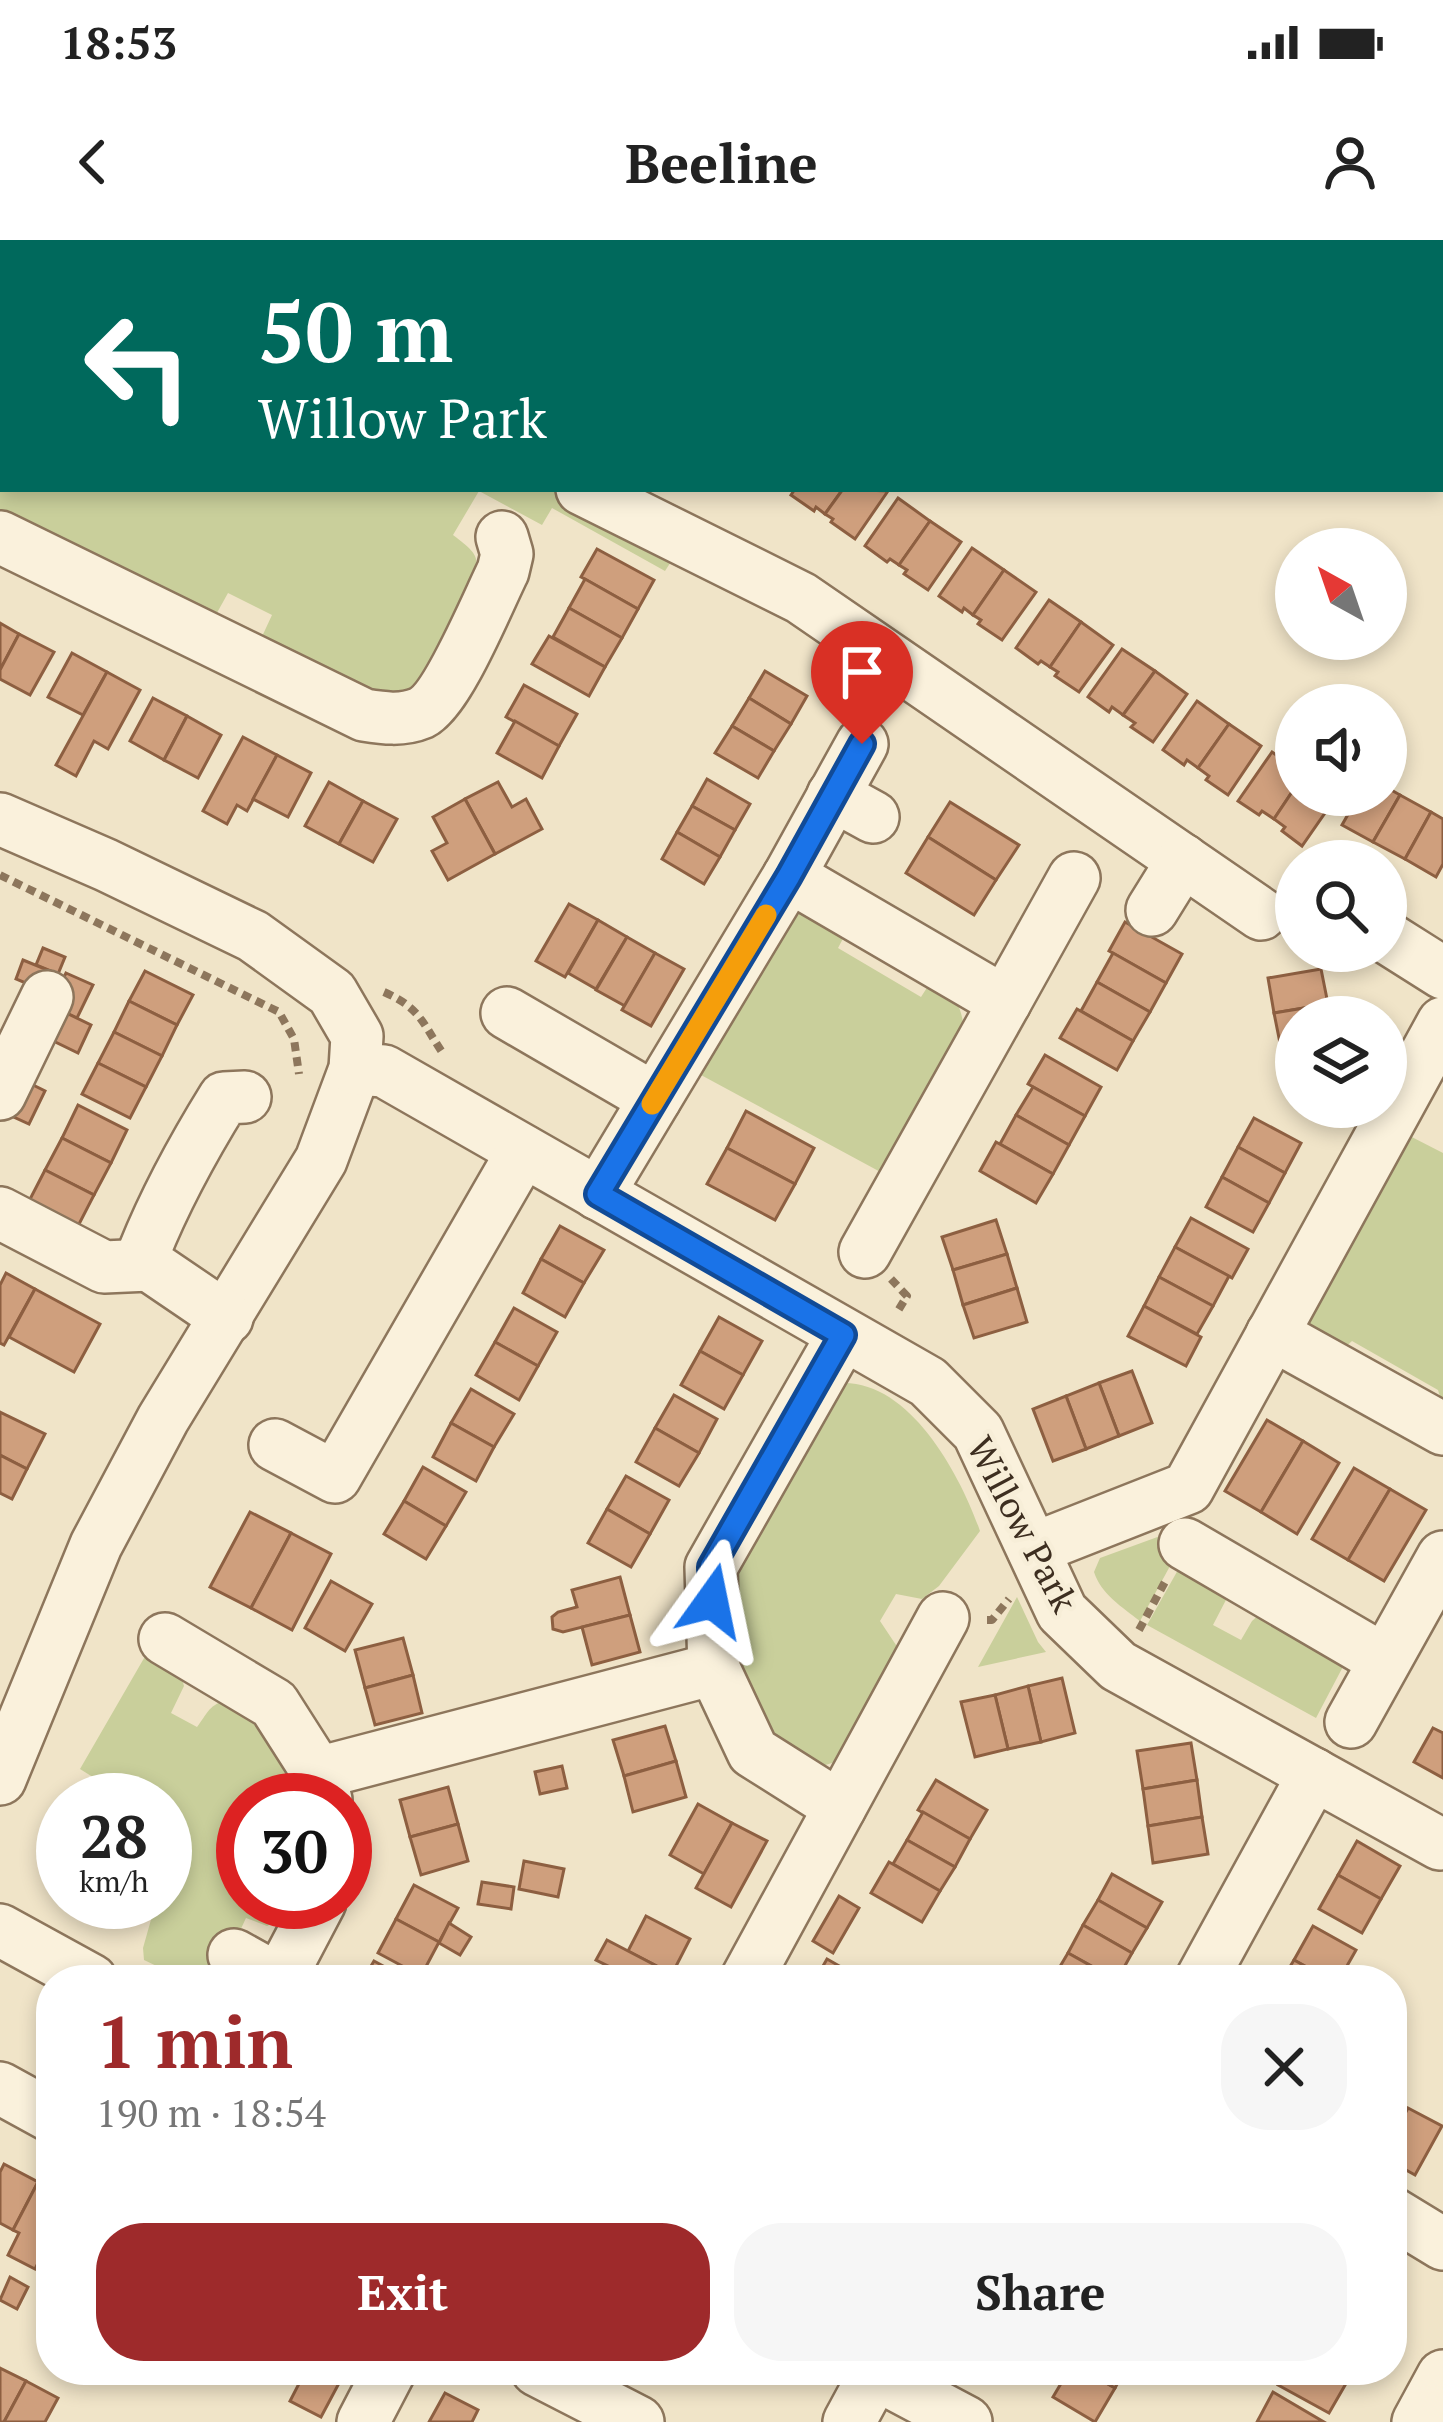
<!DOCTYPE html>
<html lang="en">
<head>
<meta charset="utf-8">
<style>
	body { margin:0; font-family:"PT Serif",serif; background:#f6f6f6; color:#222; height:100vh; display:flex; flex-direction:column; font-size:45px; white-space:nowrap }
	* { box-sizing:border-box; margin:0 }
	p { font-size:39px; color:#767676 }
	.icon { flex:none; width:66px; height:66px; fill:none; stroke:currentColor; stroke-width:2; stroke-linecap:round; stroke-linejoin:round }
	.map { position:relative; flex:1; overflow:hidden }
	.sheet { position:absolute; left:36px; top:1725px; width:1371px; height:420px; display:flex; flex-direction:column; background:#fff; border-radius:48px; box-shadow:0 6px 18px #0003 }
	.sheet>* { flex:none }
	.hud { position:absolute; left:0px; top:0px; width:1443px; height:252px; box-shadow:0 6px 18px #0003; background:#00695c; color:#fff; overflow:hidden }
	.needle { width:78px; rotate:320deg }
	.buttons { position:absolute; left:1275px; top:288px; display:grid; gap:24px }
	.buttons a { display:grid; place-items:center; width:132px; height:132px; border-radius:50%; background:#fff; box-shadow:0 6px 18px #0003; font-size:60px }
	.speed { position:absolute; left:36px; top:1533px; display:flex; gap:24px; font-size:60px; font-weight:700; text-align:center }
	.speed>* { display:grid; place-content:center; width:156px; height:156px; border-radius:50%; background:#fff; box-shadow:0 6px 18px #0003; line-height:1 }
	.speed small { font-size:30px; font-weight:400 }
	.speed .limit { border:18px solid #d22; background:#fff; color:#111 }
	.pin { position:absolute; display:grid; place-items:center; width:102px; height:102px; color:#fff; margin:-123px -51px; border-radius:50% 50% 50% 0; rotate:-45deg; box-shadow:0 0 12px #0007 }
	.pin .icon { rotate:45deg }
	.me { position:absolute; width:132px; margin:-66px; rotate:12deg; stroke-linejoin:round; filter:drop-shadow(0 0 9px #0008) }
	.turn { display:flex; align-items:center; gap:42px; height:252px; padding:0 60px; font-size:54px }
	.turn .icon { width:156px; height:156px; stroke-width:2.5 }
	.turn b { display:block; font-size:84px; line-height:102px }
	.round { display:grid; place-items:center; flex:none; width:126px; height:126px; border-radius:48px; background:#f6f6f6 }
	.overview { display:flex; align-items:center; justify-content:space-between; height:204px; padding:0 60px }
	h1 { font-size:72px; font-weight:700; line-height:90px; color:#9e2a2b }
	.cta { display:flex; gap:24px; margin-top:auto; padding:24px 60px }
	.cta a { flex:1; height:138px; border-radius:48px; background:#9e2a2b; color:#fff; font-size:48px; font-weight:700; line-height:138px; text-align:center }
	.cta a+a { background:#f6f6f6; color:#222 }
	.status { display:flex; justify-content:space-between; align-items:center; height:84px; padding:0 60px; background:#fff; direction:ltr }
	.status svg { height:33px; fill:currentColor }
	header { display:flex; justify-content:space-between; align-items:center; height:156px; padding:0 60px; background:#fff; font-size:54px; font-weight:700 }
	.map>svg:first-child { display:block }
	.green { fill:#c9cf9b }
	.building { fill:#cf9f7d; stroke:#8d5f41; stroke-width:3 }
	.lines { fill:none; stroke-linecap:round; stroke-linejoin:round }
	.minor-casing { stroke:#8d765c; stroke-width:56 }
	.path { stroke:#8d765c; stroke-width:8; stroke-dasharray:9 6; stroke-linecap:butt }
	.minor { stroke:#faf1dc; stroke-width:51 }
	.route-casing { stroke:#114b97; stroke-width:30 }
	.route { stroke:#1a73e8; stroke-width:21 }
	.slow { stroke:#f59e0b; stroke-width:21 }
	.labels { text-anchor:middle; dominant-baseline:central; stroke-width:9; stroke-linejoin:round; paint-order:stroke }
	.street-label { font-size:36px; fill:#3d2e20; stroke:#f7eed8 }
</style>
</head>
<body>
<div class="status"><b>18:53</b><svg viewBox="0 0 49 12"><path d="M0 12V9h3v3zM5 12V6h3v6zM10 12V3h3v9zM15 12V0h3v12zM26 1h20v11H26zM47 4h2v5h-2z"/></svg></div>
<header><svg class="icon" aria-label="back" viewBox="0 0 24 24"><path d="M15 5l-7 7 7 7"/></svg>Beeline<svg class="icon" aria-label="person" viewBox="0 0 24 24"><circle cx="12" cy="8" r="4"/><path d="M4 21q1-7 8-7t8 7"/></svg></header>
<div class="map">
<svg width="1443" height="2182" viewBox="0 0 1443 2182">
	<rect width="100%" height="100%" fill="#f0e4c8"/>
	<g class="green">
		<path d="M3,198V249H555L670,305L674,317L665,331L552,268L542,285L479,251L453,295C476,313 481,315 474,345L408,461L400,465L259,403L272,375L228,353L213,380L0,274V204Z"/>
		<path d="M812,673L846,693L838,708L921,757L930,743C956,759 962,762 964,794L886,935L701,835L783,684L799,674Z"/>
		<polygon points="1402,892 1443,913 1443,1166 1438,1150 1352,1101 1341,1111 1311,1093 1304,1076"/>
		<path d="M843,1143C911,1142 961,1236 980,1291L939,1346L922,1359L896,1354L880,1381L896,1405V1424L842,1520L822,1526L791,1514L755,1481L727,1367L726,1342Z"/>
		<path d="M1193,1284L1140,1381C1122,1367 1101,1354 1094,1332L1100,1318Z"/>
		<polygon points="1183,1321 1228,1351 1227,1358 1213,1385 1241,1400 1252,1381 1261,1373 1347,1419 1316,1478 1147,1385"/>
		<polygon points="1017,1357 1038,1402 1046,1412 978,1427"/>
		<path d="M147,1413L180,1432L184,1446L171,1473L197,1487C210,1470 209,1463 234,1459L280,1494L300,1560H243V1662H299L294,1672L267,1686L246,1678L217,1740H186L144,1720L143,1708L156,1662H165V1560H124L115,1551L80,1529Z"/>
	</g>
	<g class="building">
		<polygon points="795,249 843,249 825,274 816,267 814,271 791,255"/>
		<polygon points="843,249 888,251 855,299 831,282 833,279 825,274"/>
		<polygon points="898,258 930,281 899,325 890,319 887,322 865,306"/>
		<polygon points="930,281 961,302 928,350 904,334 907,330 899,325"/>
		<polygon points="972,308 1004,330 973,375 964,368 962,372 939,356"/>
		<polygon points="597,309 654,340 638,369 581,337"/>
		<polygon points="1004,330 1036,352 1002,400 978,384 981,380 973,375"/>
		<polygon points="585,339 638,369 622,398 569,368"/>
		<polygon points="1049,360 1081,382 1050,427 1041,421 1038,424 1016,408"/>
		<polygon points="569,368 622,398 605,427 553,397"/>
		<polygon points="1081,382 1113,405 1079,452 1055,436 1058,432 1050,427"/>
		<polygon points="0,383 19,394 0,430"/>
		<polygon points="19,394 54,412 30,455 0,439 0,430"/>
		<polygon points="549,396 605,427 589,456 532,424"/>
		<polygon points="1122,409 1155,431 1123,475 1112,467 1109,472 1088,457"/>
		<polygon points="72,413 107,432 83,475 48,457"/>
		<polygon points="765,431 807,456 791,484 749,458"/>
		<polygon points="1155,431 1187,454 1153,502 1131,487 1135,483 1123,475"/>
		<polygon points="107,432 140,450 108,509 94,501 76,536 56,525"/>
		<polygon points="524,445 577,474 559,506 506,477"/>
		<polygon points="153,458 187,476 164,520 130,501"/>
		<polygon points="749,458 791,484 774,511 732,486"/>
		<polygon points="1197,461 1229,484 1198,528 1187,520 1184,525 1163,510"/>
		<polygon points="187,476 221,495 198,538 164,520"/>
		<polygon points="515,481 559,506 542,538 497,513"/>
		<polygon points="1229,484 1261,506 1228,555 1206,540 1209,536 1198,528"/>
		<polygon points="732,486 774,511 758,538 715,513"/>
		<polygon points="243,497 277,515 247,571 237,565 227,584 203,571"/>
		<polygon points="1272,512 1296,529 1296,546 1274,579 1262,571 1259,575 1238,561"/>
		<polygon points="277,515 311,533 288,577 253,559"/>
		<polygon points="707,539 750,564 735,590 692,566"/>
		<polygon points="329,542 363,561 339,604 305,586"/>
		<polygon points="498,542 512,567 526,559 542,589 495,614 465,559"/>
		<polygon points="1296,546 1296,555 1336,557 1302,606 1282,591 1285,587 1274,579"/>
		<polygon points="1386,547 1400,555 1373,602 1342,585 1359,555 1386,555"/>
		<polygon points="1400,555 1431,572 1405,619 1373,602"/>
		<polygon points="465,559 495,614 448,640 432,611 447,603 433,577"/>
		<polygon points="363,561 397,579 373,622 339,604"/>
		<polygon points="950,562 1019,605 996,640 928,597"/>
		<polygon points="692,566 735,590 720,617 677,592"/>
		<polygon points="1431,572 1443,579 1443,624 1436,637 1405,619"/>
		<polygon points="677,592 720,617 704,644 662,619"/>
		<polygon points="928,597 996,640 974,675 906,633"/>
		<polygon points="569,664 598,680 565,737 536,721"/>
		<polygon points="598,680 627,697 596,749 568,733"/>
		<polygon points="1125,682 1182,714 1166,743 1109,711"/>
		<polygon points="627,697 655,713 625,766 596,750"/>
		<polygon points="43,708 65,717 58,734 36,725"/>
		<polygon points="655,713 684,729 651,786 622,770"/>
		<polygon points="1113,713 1166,743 1150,772 1097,742"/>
		<polygon points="23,720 55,733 47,752 16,739"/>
		<polygon points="1321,729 1328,764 1274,773 1268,738"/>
		<polygon points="145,731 193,755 177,785 129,761"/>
		<polygon points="66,733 93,745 77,778 50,765"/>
		<polygon points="1097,742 1150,772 1133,801 1081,771"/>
		<polygon points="129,761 177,785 162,816 114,792"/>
		<polygon points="1328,764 1330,777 1296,777 1296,806 1281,808 1274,773"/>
		<polygon points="50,765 91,785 78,813 37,793"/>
		<polygon points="1077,769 1133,801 1117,830 1060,798"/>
		<polygon points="114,792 162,816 146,847 98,823"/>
		<polygon points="1296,806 1296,842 1287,844 1281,808"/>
		<polygon points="1045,815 1101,847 1085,876 1028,844"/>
		<polygon points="98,823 146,847 130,878 82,854"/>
		<polygon points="21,839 45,851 29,884 5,873"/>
		<polygon points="1033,847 1085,876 1069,905 1016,875"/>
		<polygon points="78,865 127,890 111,923 62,898"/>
		<polygon points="746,871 814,908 795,944 727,908"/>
		<polygon points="1016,875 1069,905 1053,934 1000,904"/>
		<polygon points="1254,878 1301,903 1285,933 1238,907"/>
		<polygon points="62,898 111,923 94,955 45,930"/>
		<polygon points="996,902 1053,934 1036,963 980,931"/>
		<polygon points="1238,907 1285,933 1269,963 1222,937"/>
		<polygon points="727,908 795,944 775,980 707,944"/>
		<polygon points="45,930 94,955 77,988 28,963"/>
		<polygon points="1222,937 1269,963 1253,992 1206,967"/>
		<polygon points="1191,978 1248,1009 1232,1038 1175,1007"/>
		<polygon points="996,980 1007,1014 953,1030 942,997"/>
		<polygon points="560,986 604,1010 584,1043 541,1019"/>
		<polygon points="1175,1007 1229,1036 1213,1066 1159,1037"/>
		<polygon points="1007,1014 1017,1048 963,1065 953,1030"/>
		<polygon points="541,1019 584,1043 565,1077 523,1053"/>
		<polygon points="6,1033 35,1049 4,1105 0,1103 0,1045"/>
		<polygon points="1159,1037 1213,1066 1197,1094 1144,1066"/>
		<polygon points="1017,1048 1027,1082 974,1098 963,1065"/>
		<polygon points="35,1049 100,1084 74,1132 9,1097"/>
		<polygon points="1144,1066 1201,1097 1186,1126 1128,1096"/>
		<polygon points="514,1068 557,1092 538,1126 495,1102"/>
		<polygon points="719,1077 762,1101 743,1135 700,1111"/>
		<polygon points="495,1102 538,1126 519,1160 476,1135"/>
		<polygon points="700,1111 743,1135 724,1169 681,1145"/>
		<polygon points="1132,1131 1152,1183 1119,1196 1099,1143"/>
		<polygon points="1099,1143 1119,1196 1086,1209 1066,1156"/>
		<polygon points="471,1149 514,1174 494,1207 451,1183"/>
		<polygon points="674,1155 717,1179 699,1213 655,1188"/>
		<polygon points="1066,1156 1086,1209 1053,1221 1033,1169"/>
		<polygon points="0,1172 45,1194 27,1229 0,1215"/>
		<polygon points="1267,1180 1303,1201 1261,1272 1225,1251"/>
		<polygon points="451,1183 494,1207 476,1241 433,1217"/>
		<polygon points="655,1188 699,1213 679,1246 636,1222"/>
		<polygon points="1303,1201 1339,1223 1297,1294 1261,1272"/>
		<polygon points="0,1215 27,1229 12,1259 0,1253"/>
		<polygon points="423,1227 466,1252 446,1286 404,1261"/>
		<polygon points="1354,1228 1390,1249 1348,1320 1312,1299"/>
		<polygon points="626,1236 669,1260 650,1294 607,1269"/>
		<polygon points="1390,1249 1426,1270 1384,1341 1348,1320"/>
		<polygon points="404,1261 446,1286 426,1319 384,1294"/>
		<polygon points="607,1269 650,1294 631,1327 588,1303"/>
		<polygon points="250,1272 291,1293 251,1368 210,1347"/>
		<polygon points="291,1293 331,1314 292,1390 251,1368"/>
		<polygon points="620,1337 630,1375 563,1392 553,1389 552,1377 558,1372 577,1367 572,1350"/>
		<polygon points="331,1341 372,1364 345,1411 305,1388"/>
		<polygon points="630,1375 640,1412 592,1425 582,1387"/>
		<polygon points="403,1398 413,1435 365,1448 355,1410"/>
		<polygon points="413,1435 422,1473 375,1485 365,1448"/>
		<polygon points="1062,1438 1075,1493 1041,1502 1028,1446"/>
		<polygon points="1028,1446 1041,1502 1008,1509 995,1455"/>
		<polygon points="995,1455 1008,1509 975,1517 961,1462"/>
		<polygon points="665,1486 676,1521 624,1536 613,1500"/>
		<polygon points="1433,1488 1443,1493 1443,1538 1414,1522"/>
		<polygon points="1191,1503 1197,1540 1143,1549 1137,1511"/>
		<polygon points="676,1521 686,1557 633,1572 624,1536"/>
		<polygon points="562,1526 567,1548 540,1554 535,1532"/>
		<polygon points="936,1540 987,1570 970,1599 918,1570"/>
		<polygon points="1197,1540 1202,1577 1148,1586 1143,1549"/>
		<polygon points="448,1547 458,1584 410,1597 400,1560"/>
		<polygon points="698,1564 732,1583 704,1634 670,1615"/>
		<polygon points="923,1572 970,1599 955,1627 907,1600"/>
		<polygon points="1202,1577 1208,1614 1153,1623 1148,1586"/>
		<polygon points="732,1583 767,1601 731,1667 696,1648"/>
		<polygon points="458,1584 468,1621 421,1635 410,1597"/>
		<polygon points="907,1600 955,1627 940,1651 893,1624"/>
		<polygon points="1357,1601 1400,1626 1381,1659 1338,1635"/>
		<polygon points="524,1621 564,1629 558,1657 519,1649"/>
		<polygon points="889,1622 940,1651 922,1682 871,1653"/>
		<polygon points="1112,1634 1162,1662 1147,1688 1098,1660"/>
		<polygon points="1338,1635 1381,1659 1362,1693 1319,1669"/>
		<polygon points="482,1642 514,1647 511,1669 478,1664"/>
		<polygon points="414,1645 458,1668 439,1702 396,1679"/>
		<polygon points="839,1656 859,1668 833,1713 813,1701"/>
		<polygon points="1098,1660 1147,1688 1132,1713 1083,1685"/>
		<polygon points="646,1676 690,1699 672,1734 628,1711"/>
		<polygon points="396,1679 439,1702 421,1736 378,1713"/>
		<polygon points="449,1683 471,1697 460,1715 439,1703"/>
		<polygon points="1083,1685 1132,1713 1117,1740 1068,1713"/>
		<polygon points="1313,1686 1356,1710 1339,1740 1330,1740 1294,1720"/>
		<polygon points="607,1700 672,1734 668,1740 613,1740 618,1731 596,1720"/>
		<polygon points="1068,1713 1116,1740 1052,1740"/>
		<polygon points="827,1719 857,1736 855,1740 815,1740"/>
		<polygon points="1294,1720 1330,1740 1282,1740"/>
		<polygon points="374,1721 409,1740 363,1740"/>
		<polygon points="1408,1868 1442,1886 1415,1935 1392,1922 1392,1898"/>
		<polygon points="4,1924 38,1942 13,1990 0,1983 0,1932"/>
		<polygon points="38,1942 51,1949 51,1998 35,2029 8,2015 19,1993 13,1990"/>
		<polygon points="10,2037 28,2047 17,2069 0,2060"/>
		<polygon points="0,2128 26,2141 4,2182 0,2182"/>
		<polygon points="306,2130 346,2130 321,2177 290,2161"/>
		<polygon points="1069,2130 1083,2130 1115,2148 1095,2182 1053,2157"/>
		<polygon points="1083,2130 1125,2130 1115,2148"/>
		<polygon points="1287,2130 1329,2130 1348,2140 1329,2173 1278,2145"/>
		<polygon points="26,2141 58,2158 45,2182 4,2182"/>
		<polygon points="1273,2152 1324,2182 1257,2182"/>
		<polygon points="445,2153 478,2170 472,2182 429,2182"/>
	</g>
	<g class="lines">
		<g class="minor-casing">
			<g id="minor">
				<polyline points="83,0 89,3"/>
				<polyline points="1123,0 1127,3"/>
				<polyline points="0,176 3,170"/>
				<polyline points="582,249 801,358 1261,674"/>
				<path d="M0,297L364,475C383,478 402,481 421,473C448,460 488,361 503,331L507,314L502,297"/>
				<polyline points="833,555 873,577"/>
				<polyline points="0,579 106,625 253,696 332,753 357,796 355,829 321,920 163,1179 96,1305 0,1539"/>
				<polyline points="789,636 1005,762 865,1012"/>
				<polyline points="1152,670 1183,620"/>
				<polyline points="1386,697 1443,733"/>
				<polyline points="1005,762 1074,638"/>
				<polyline points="507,773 655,859"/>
				<polyline points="355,829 384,831 928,1142 978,1192 1062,1372 1118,1426 1440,1604"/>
				<polyline points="0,854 47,757"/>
				<polyline points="598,954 789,636 862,504"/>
				<polyline points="0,973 104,1027 149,1025"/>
				<path d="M227,1078L149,1025L144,1012C166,957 193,908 224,858L245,857"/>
				<polyline points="1272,1094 1443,1189"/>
				<polyline points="275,1205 335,1237 523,911"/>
				<polyline points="1185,1304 1384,1420"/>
				<polyline points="1033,1309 1188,1248 1443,783"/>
				<polyline points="165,1399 274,1464 318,1533 326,1560"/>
				<polyline points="1351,1482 1443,1317"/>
				<polyline points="318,1533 714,1429"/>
				<polyline points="840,1567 753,1512 714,1429 711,1327 843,1095"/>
				<polyline points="0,1690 91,1740"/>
				<polyline points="234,1715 279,1740 320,1662"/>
				<polyline points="746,1740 943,1378"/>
				<polyline points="1201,1740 1314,1534"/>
				<polyline points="0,1848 51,1876"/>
				<polyline points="1392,1973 1443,2004"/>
				<polyline points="537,2130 638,2182"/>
				<polyline points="868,2130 966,2182"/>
				<polyline points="363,2182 390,2130"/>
				<polyline points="849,2182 875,2134"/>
				<polyline points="1418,2182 1443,2136"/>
			</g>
		</g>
		<g class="path">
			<polyline points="0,635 279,772 294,799 299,834"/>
			<path d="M384,752C420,768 422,782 442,812"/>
			<polyline points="891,1039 907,1056 896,1074"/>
			<polyline points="987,1380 992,1380 1009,1359"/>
			<polyline points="1139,1390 1166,1340"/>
			<polyline points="459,2130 464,2133 469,2130"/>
		</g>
		<use href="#minor" class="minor"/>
	</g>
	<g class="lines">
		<g class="route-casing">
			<polyline id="route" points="712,1361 711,1327 843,1095 598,954 789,636 862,504"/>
		</g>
		<use href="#route" class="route"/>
		<polyline class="slow" points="652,864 766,675"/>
	</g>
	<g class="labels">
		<g class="street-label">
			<text transform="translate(1023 1284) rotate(62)">Willow Park</text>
		</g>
	</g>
</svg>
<div class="buttons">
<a><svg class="needle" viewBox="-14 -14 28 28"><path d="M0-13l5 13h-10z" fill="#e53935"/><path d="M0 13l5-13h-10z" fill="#767676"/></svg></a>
<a><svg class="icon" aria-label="sound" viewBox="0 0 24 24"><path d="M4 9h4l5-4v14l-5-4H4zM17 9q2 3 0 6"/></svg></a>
<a><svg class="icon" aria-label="search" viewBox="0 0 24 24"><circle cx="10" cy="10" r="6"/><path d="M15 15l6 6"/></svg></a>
<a><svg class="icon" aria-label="layers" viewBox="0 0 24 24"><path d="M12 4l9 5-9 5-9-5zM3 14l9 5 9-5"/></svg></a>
</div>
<div class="speed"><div>28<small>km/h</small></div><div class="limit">30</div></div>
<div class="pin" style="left:862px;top:504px;background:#d93025"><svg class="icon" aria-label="arrive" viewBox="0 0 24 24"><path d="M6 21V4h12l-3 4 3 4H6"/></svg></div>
<svg class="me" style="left:712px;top:1361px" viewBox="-20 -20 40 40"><path d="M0-17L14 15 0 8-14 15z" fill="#1a73e8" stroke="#fff" stroke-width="4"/></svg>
<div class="hud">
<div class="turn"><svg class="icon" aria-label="left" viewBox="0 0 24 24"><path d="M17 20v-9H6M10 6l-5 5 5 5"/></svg><div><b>50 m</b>Willow Park</div></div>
</div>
<section class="sheet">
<div class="overview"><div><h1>1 min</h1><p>190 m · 18:54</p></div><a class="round"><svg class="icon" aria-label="close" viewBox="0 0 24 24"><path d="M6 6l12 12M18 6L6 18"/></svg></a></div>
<div class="cta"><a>Exit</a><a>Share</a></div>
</section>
</div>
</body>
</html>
